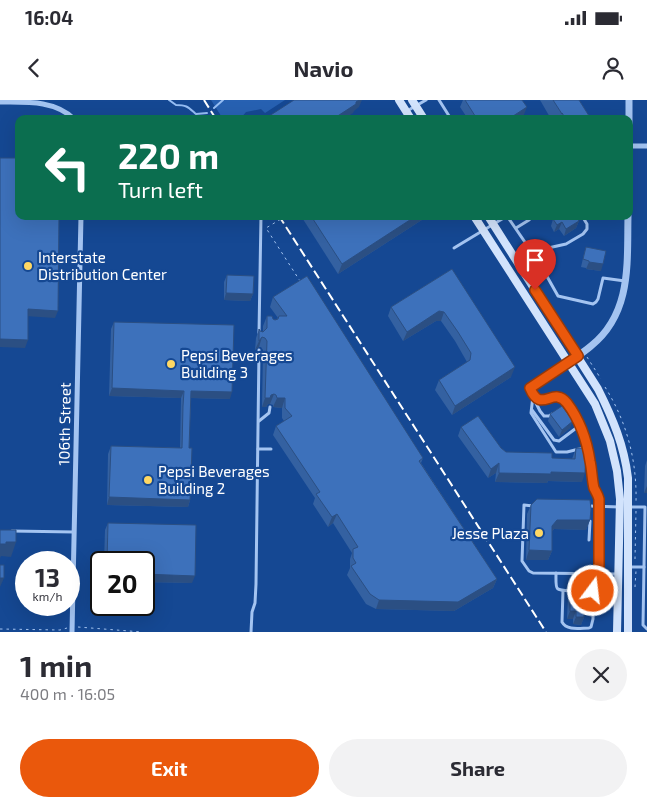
<!DOCTYPE html>
<html lang="en">
<head>
<meta charset="utf-8">
<style>
	body { margin:0; font-family:"Exo 2",sans-serif; background:#f2f2f3; color:#2b2b33; height:100vh; display:flex; flex-direction:column; font-size:19px; white-space:nowrap }
	* { box-sizing:border-box; margin:0 }
	p { font-size:16px; color:#7c7c81 }
	.icon { flex:none; width:28px; height:28px; fill:none; stroke:currentColor; stroke-width:2; stroke-linecap:round; stroke-linejoin:round }
	.map { position:relative; height:532px; overflow:hidden }
	.details { display:flex; flex-direction:column; background:#fff; flex:1 }
	.details>* { flex:none }
	.top-card { position:absolute; left:15px; top:15px; width:618px; height:105px; border-radius:10px; box-shadow:0 5px 20px #0002; background:#0b6e4f; color:#fff; overflow:hidden }
	.speed { position:absolute; left:15px; top:451px; display:flex; gap:10px; font-size:25px; font-weight:700; text-align:center }
	.speed>* { display:grid; place-content:center; width:65px; height:65px; border-radius:50%; background:#fff; box-shadow:0 5px 20px #0002; line-height:1 }
	.speed small { font-size:12px; font-weight:400 }
	.speed .limit { border:2px solid #111; border-radius:8px; background:#fff; color:#111 }
	.pin { position:absolute; display:grid; place-items:center; width:42px; height:42px; color:#fff; margin:-51px -21px; border-radius:50% 50% 50% 0; rotate:-45deg; box-shadow:0 0 5px #0007 }
	.pin .icon { rotate:45deg }
	.me { position:absolute; width:55px; margin:-28px; rotate:15deg; stroke-linejoin:round; filter:drop-shadow(0 0 4px #0008) }
	.turn { display:flex; align-items:center; gap:18px; height:105px; padding:0 20px; font-size:22px }
	.turn .icon { width:65px; height:65px; stroke-width:2.5 }
	.turn b { display:block; font-size:35px; line-height:42px }
	.round { display:grid; place-items:center; flex:none; width:52px; height:52px; border-radius:26px; background:#f2f2f3 }
	.head { display:flex; align-items:center; justify-content:space-between; height:85px; padding:0 20px }
	h1 { font-size:30px; font-weight:700; line-height:38px }
	.cta { display:flex; gap:10px; margin-top:auto; padding:10px 20px }
	.cta a { flex:1; height:58px; border-radius:30px; background:#ea580c; color:#fff; font-size:20px; font-weight:700; line-height:58px; text-align:center }
	.cta a+a { background:#f2f2f3; color:#2b2b33 }
	.status { display:flex; justify-content:space-between; align-items:center; height:35px; padding:0 25px; background:#fff; direction:ltr }
	.status svg { height:14px; fill:currentColor }
	header { display:flex; justify-content:space-between; align-items:center; height:65px; padding:0 20px; background:#fff; font-size:22px; font-weight:700 }
	.map>svg:first-child { display:block }
	.green { fill:#2761b2 }
	.lines { fill:none; stroke-linecap:round; stroke-linejoin:round }
	.stream { stroke:#96bef4; stroke-width:2 }
	.path { stroke:#a4c4f1; stroke-width:1; stroke-dasharray:2.5 4; stroke-linecap:butt }
	.service { stroke:#a4c4f1; stroke-width:3 }
	.minor { stroke:#a4c4f1; stroke-width:5 }
	.tertiary { stroke:#a4c4f1; stroke-width:7 }
	.secondary { stroke:#d2e3fc; stroke-width:8 }
	.rail { stroke:#fff; stroke-width:2; stroke-dasharray:9 4; stroke-linecap:butt }
	.path-bridge { stroke:#a4c4f1; stroke-width:1; stroke-dasharray:2.5 4; stroke-linecap:butt }
	.wall { fill:#3461a1 }
	.shaded-wall { fill:#2b4f83 }
	.building { fill:#3d71bb; stroke:#2b4f83 }
	.route-casing { stroke:#983908; stroke-width:12 }
	.route { stroke:#ea580c; stroke-width:9 }
	.poi-dot { fill:#ffd864; stroke:#154893; stroke-width:2 }
	.labels { text-anchor:middle; dominant-baseline:central; stroke-width:4.5; stroke-linejoin:round; paint-order:stroke }
	.poi-label { font-size:15px; fill:#fff; stroke:#154893; text-anchor:start }
	.street-label { font-size:15px; fill:#fff; stroke:#154893 }
</style>
</head>
<body>
<div class="status"><b>16:04</b><svg viewBox="0 0 49 12"><path d="M0 12V9h3v3zM5 12V6h3v6zM10 12V3h3v9zM15 12V0h3v12zM26 1h20v11H26zM47 4h2v5h-2z"/></svg></div>
<header><svg class="icon" aria-label="back" viewBox="0 0 24 24"><path d="M15 5l-7 7 7 7"/></svg>Navio<svg class="icon" aria-label="person" viewBox="0 0 24 24"><circle cx="12" cy="8" r="4"/><path d="M4 21q1-7 8-7t8 7"/></svg></header>
<div class="map">
<svg width="647" height="532" viewBox="0 0 647 532">
	<rect width="100%" height="100%" fill="#154893"/>
	<polygon class="green" points="211,0 285,0 265,13 261,9 246,12 240,19 223,19"/>
	<g class="lines">
		<g class="stream">
			<path d="M169,0L176,5C187,5 188,7 196,14L207,13"/>
			<polyline points="214,8 223,0"/>
		</g>
		<g class="path">
			<polyline points="587,257 601,279"/>
			<path d="M605,287C627,322 637,361 636,402"/>
			<polyline points="635,459 636,411"/>
			<polyline points="635,487 636,471"/>
			<polyline points="78,527 142,532"/>
			<polyline points="0,529 60,530 67,528"/>
		</g>
		<g class="service">
			<polyline points="439,0 451,19"/>
			<polyline points="407,11 426,0"/>
			<polyline points="507,116 540,164 558,196 593,204 596,202 598,199 603,178 625,181"/>
			<polyline points="516,128 529,120 533,116"/>
			<polyline points="454,148 507,116"/>
			<polyline points="534,156 548,148 566,144 583,134 587,129 587,124 582,116"/>
			<polyline points="259,233 261,116"/>
			<polyline points="567,263 529,288 533,296 531,313 556,352 567,352 587,347"/>
			<path d="M533,296L539,300H544L556,296L560,297L563,298L573,313L587,347L590,359L594,388L599,399V485L593,491V519L591,527L589,528C580,528 567,531 562,522L563,491"/>
			<polyline points="533,297 540,311 544,316 549,316 552,314"/>
			<polyline points="532,310 554,340 559,341 579,326"/>
			<polyline points="259,321 269,313 270,307"/>
			<polyline points="258,349 271,349"/>
			<polyline points="533,406 524,405 522,461 529,471 533,473 618,474"/>
			<polyline points="589,406 620,407"/>
			<polyline points="629,407 645,407 643,525 647,529"/>
			<polyline points="12,431 74,432"/>
			<polyline points="589,440 590,421"/>
			<polyline points="630,467 644,467"/>
			<path d="M556,473C556,491 554,490 572,491"/>
			<polyline points="251,532 252,512 255,503 256,484 259,250"/>
		</g>
		<g class="minor">
			<path d="M0,2C26,2 55,0 74,19"/>
			<polyline points="629,46 647,46"/>
			<polyline points="72,532 81,116"/>
		</g>
		<g class="tertiary">
			<polyline points="629,43 629,0"/>
			<path d="M569,262C576,257 584,252 591,246C632,213 627,163 628,116"/>
		</g>
		<g class="secondary">
			<polyline points="399,0 411,19"/>
			<polyline points="412,0 424,19"/>
			<polyline points="474,116 595,304 610,341 617,371 620,399 617,532"/>
			<path d="M488,116L598,289C613,319 624,345 628,378V532"/>
		</g>
		<g class="rail">
			<polyline points="204,0 216,19"/>
			<polyline points="279,116 546,532"/>
		</g>
		<polyline class="path-bridge" points="286,116 266,128 300,181"/>
	</g>
	<g class="wall">
		<polygon points="463,0 522,0 523,17 520,19 468,19 460,7"/>
		<polygon points="540,0 579,0 591,19 551,19"/>
		<polygon points="301,116 428,116 338,174"/>
		<polygon points="551,116 576,116 579,121 576,128 564,136 559,129 554,132 551,126 553,119"/>
		<polygon points="586,147 601,171 586,169 586,168 581,167 584,154"/>
		<polygon points="452,169 511,277 452,315 435,290 439,280 467,262 455,241 441,221 436,221 403,241 388,216 391,207"/>
		<polygon points="227,175 253,194 250,201 224,200 224,182"/>
		<polygon points="273,197 423,358 421,363 497,479 493,488 454,511 376,509 366,504 347,475 350,468 350,459 352,453 333,423 328,427 313,404 315,398 273,335 276,326 284,321 282,318 282,308 273,307 273,305 270,304 268,304 266,307 262,307 263,250 261,247 259,247 255,250 256,238 259,229 260,231 263,232 263,226 267,216 275,220 278,218 270,207"/>
		<polygon points="114,222 230,299 191,298 189,348 190,400 188,407 107,405 108,354 111,346 180,348 181,298 109,296 111,229"/>
		<polygon points="550,314 570,328 559,337 548,321"/>
		<polygon points="461,327 501,348 506,352 552,358 572,359 576,348 582,382 548,381 547,383 495,382 496,373 488,378 458,336"/>
		<polygon points="647,360 647,393 644,393 645,366"/>
		<polygon points="531,405 590,420 586,430 554,429 552,431 552,451 548,460 526,460 527,414"/>
		<polygon points="108,423 192,483 144,482 144,462 104,462 105,430"/>
		<polygon points="570,487 586,512 581,525 573,524 573,519 567,519 568,494"/>
	</g>
	<g class="shaded-wall">
		<polygon points="359,0 362,0 359,7 354,11 353,13 344,19 333,19"/>
		<polygon points="527,7 523,17 520,19 509,19"/>
		<polygon points="416,116 428,116 338,174 342,164"/>
		<polygon points="579,121 576,128 564,136 566,129"/>
		<polygon points="562,122 559,129 554,132 557,125"/>
		<polygon points="589,162 603,164 601,171 586,169"/>
		<polygon points="226,193 253,194 250,201 224,200"/>
		<polygon points="28,209 58,211 55,218 25,216"/>
		<polygon points="439,211 444,212 441,221 436,221 403,241 407,232"/>
		<polygon points="262,237 259,247 255,250 259,241"/>
		<polygon points="0,239 28,240 25,248 0,247"/>
		<polygon points="515,267 511,277 452,315 455,306"/>
		<polygon points="112,288 184,291 181,298 109,296"/>
		<polygon points="191,291 232,292 230,299 189,298"/>
		<polygon points="274,294 270,304 268,304 266,307 262,307 265,298"/>
		<polygon points="277,298 285,298 282,308 273,307"/>
		<polygon points="573,321 570,328 559,337 562,330"/>
		<polygon points="499,363 496,373 488,378 491,369"/>
		<polygon points="551,372 585,373 582,382 548,381 547,383 495,382 499,373"/>
		<polygon points="647,386 647,393 644,393"/>
		<polygon points="109,397 190,400 188,407 107,405"/>
		<polygon points="337,414 333,423 328,427 332,417"/>
		<polygon points="557,420 590,420 586,430 554,429 548,435 552,426"/>
		<polygon points="6,442 16,442 11,457 1,456 0,458 0,444"/>
		<polygon points="529,450 552,451 548,460 526,460"/>
		<polygon points="144,474 195,476 192,483 144,482"/>
		<polygon points="0,478 4,478 0,487"/>
		<polygon points="497,479 493,488 454,511 376,509 379,500"/>
		<polygon points="570,511 576,511 573,519 567,519"/>
		<polygon points="584,512 586,512 581,525 573,524 576,517"/>
	</g>
	<g class="building">
		<polygon points="294,0 359,0 356,2 356,4 333,19 266,19 266,18"/>
		<polygon points="465,0 522,0 527,7 510,18 510,19 477,19"/>
		<polygon points="553,0 579,0 591,19 566,19 562,13 562,14"/>
		<polygon points="0,58 19,58 19,116 59,116 58,211 28,209 28,240 0,239"/>
		<polygon points="311,116 416,116 342,164"/>
		<polygon points="557,116 576,116 579,121 566,129 562,122 557,125 553,119"/>
		<polygon points="586,147 606,151 603,164 589,162 589,161 583,159"/>
		<polygon points="452,169 515,267 455,306 439,280 470,260 471,253 458,232 444,212 439,211 407,232 391,207"/>
		<polygon points="227,175 254,176 253,194 226,193"/>
		<polygon points="307,176 423,358 419,361 497,479 458,502 379,500 370,494 351,466 356,463 353,458 353,449 358,447 337,414 332,417 316,394 320,392 276,326 292,316 285,308 285,298 277,298 276,295 274,294 271,295 270,298 265,298 267,241 265,238 262,237 259,241 259,229 260,231 263,232 267,228 267,216 272,216 273,219 275,220 278,219 279,216 287,216 273,197"/>
		<polygon points="114,222 234,225 232,292 191,291 189,348 192,348 190,400 109,397 111,346 182,348 183,306 184,291 112,288"/>
		<polygon points="562,306 573,321 562,330 550,314"/>
		<polygon points="478,316 501,348 506,352 552,353 552,358 575,359 576,348 586,348 585,373 551,372 551,374 499,373 499,363 491,369 461,327"/>
		<polygon points="537,399 590,400 591,409 590,420 557,420 552,426 552,451 529,450 531,405"/>
		<polygon points="108,423 196,425 195,476 144,474 144,462 107,462"/>
		<polygon points="0,430 16,430 16,442 6,442 6,444 0,444"/>
		<rect x="0" y="465" width="4" height="13"/>
		<polygon points="570,487 586,487 586,512 584,512 584,517 576,517 576,511 570,511"/>
	</g>
	<g class="lines">
		<g class="route-casing">
			<path id="route" d="M535,190L578,256L530,288C541,315 553,285 567,303C579,319 587,341 590,361C592,370 592,380 594,388C596,392 598,395 599,399V485L593,491"/>
		</g>
		<use href="#route" class="route"/>
	</g>
	<g class="poi-dot">
		<circle cx="28" cy="166" r="5"/>
		<circle cx="171" cy="264" r="5"/>
		<circle cx="148" cy="380" r="5"/>
		<circle cx="539" cy="433" r="5"/>
	</g>
	<g class="labels">
		<g class="poi-label">
			<text x="38" y="157">Interstate<tspan x="38" dy="17">Distribution Center</tspan></text>
			<text x="181" y="255">Pepsi Beverages<tspan x="181" dy="17">Building 3</tspan></text>
			<text x="158" y="371">Pepsi Beverages<tspan x="158" dy="17">Building 2</tspan></text>
			<text x="529" y="433" text-anchor="end">Jesse Plaza</text>
		</g>
		<g class="street-label">
			<text transform="translate(64 324) rotate(-89)">106th Street</text>
		</g>
	</g>
</svg>
<div class="speed"><div>13<small>km/h</small></div><div class="limit">20</div></div>
<div class="pin" style="left:535px;top:190px;background:#d93025"><svg class="icon" aria-label="arrive" viewBox="0 0 24 24"><path d="M6 21V4h12l-3 4 3 4H6"/></svg></div>
<svg class="me" style="left:593px;top:491px" viewBox="-20 -20 40 40"><circle r="17" fill="#ea580c" stroke="#fff" stroke-width="3"/><path d="M0-11L8 9 0 5-8 9z" fill="#fff"/></svg>
<div class="top-card">
<div class="turn"><svg class="icon" aria-label="left" viewBox="0 0 24 24"><path d="M17 20v-9H6M10 6l-5 5 5 5"/></svg><div><b>220 m</b>Turn left</div></div>
</div>
</div>
<section class="details">
<div class="head"><div><h1>1 min</h1><p>400 m · 16:05</p></div><a class="round"><svg class="icon" aria-label="close" viewBox="0 0 24 24"><path d="M6 6l12 12M18 6L6 18"/></svg></a></div>
<div class="cta"><a>Exit</a><a>Share</a></div>
</section>
</body>
</html>
